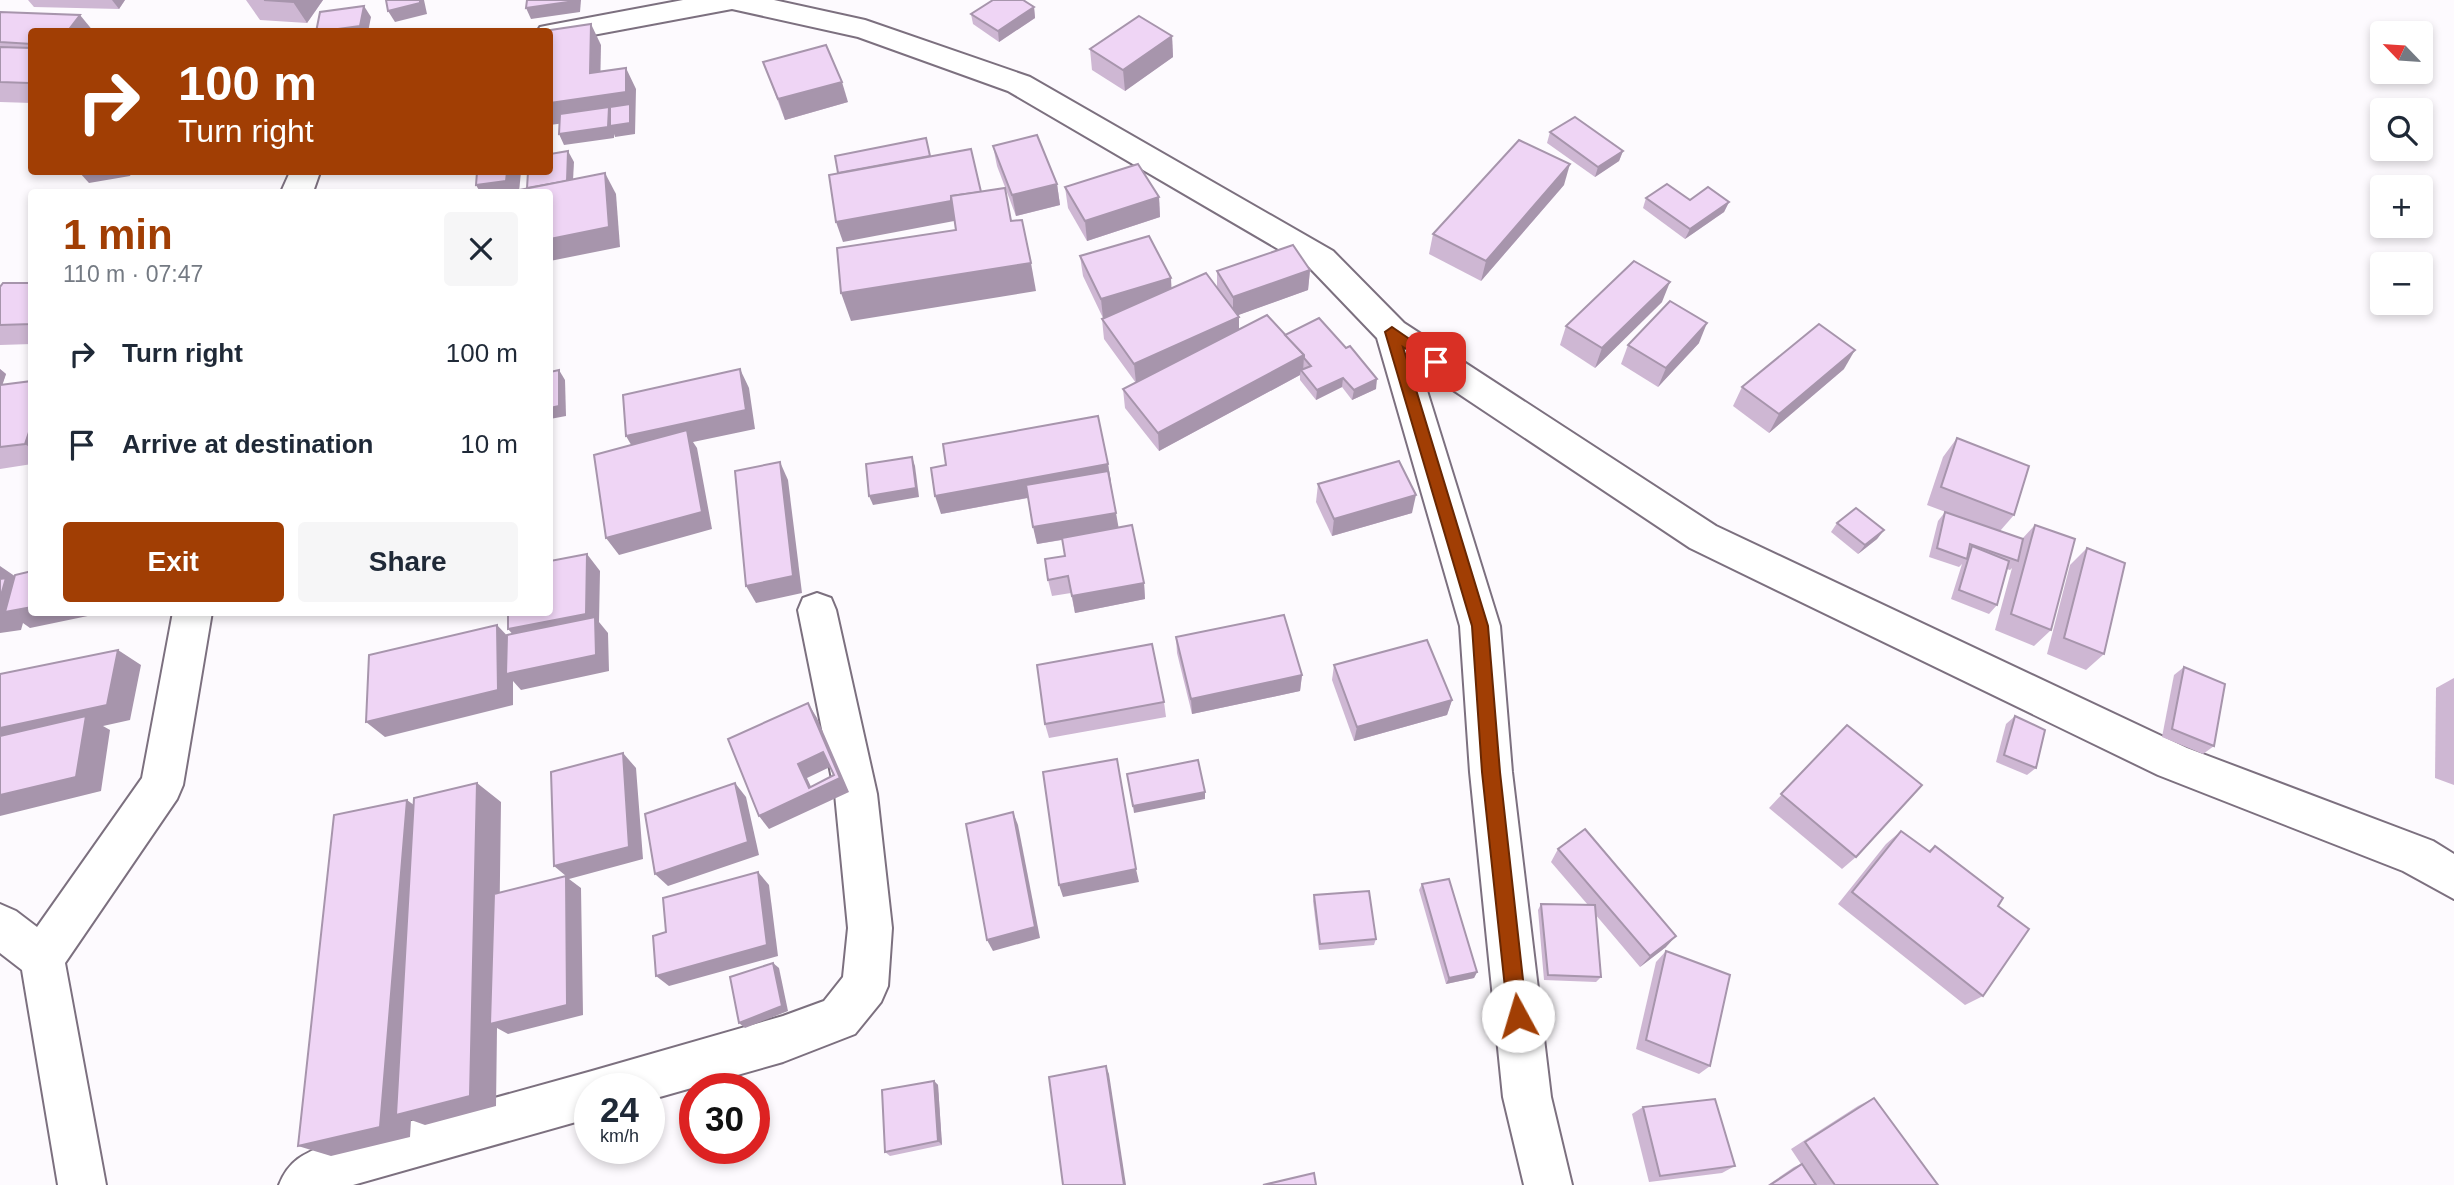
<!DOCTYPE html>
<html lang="en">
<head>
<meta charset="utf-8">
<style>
	body { margin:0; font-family:Helvetica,sans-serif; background:#f6f6f7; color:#1f2937; height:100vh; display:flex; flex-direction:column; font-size:26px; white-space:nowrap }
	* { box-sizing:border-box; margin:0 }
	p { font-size:23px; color:#747a83 }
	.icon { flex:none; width:38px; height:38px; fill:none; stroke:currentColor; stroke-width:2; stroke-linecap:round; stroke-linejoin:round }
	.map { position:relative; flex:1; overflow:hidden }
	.sheet { position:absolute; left:28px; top:189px; width:525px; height:427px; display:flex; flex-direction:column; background:#fff; border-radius:7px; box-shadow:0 4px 10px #0003 }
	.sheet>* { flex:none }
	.top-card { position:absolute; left:28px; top:28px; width:525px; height:147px; border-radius:7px; box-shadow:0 4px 10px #0003; background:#a13e04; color:#fff; overflow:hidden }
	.needle { width:46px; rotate:295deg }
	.controls { position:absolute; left:2370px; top:21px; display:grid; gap:14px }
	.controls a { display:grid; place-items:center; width:63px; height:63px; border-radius:7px; background:#fff; box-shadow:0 4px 10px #0003; font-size:35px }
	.speed { position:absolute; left:574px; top:1073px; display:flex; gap:14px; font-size:35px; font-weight:700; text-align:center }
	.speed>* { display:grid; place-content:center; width:91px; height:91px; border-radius:50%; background:#fff; box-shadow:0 4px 10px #0003; line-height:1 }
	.speed small { font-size:18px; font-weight:400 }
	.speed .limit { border:10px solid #d22; background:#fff; color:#111 }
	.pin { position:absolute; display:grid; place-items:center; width:60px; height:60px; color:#fff; margin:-30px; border-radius:14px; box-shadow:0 4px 10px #0006 }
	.me { position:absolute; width:77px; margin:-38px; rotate:354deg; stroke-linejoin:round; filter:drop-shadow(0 0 5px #0008) }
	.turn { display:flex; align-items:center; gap:24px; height:147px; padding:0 35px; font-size:32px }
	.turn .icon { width:91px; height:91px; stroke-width:2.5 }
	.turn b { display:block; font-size:49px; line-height:60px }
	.round { display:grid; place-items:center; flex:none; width:74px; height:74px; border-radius:7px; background:#f6f6f7 }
	.summary { display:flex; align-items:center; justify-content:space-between; height:119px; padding:0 35px }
	h1 { font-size:42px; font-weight:800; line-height:52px; color:#a13e04 }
	.button { display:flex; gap:14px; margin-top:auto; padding:14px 35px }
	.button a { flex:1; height:80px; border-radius:7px; background:#a13e04; color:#fff; font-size:28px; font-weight:800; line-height:80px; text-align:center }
	.button a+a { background:#f6f6f7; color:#1f2937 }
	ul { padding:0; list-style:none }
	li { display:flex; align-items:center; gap:21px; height:91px; padding:0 35px }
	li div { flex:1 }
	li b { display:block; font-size:26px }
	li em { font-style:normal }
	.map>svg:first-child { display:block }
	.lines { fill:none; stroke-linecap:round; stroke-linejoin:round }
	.street-casing { stroke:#7c707f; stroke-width:4 }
	.street { fill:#fff; fill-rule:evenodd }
	.wall { fill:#ceb7d3 }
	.shaded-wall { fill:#a795ac }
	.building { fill:#efd5f5; stroke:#a795ac; stroke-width:2; fill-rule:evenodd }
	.route { fill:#a13e04; stroke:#692803; stroke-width:2 }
</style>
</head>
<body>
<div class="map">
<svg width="2454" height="1185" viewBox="0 0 2454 1185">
	<rect width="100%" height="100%" fill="#fdfafe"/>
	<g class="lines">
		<g class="street-casing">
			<g id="street">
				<polygon points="683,0 774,0 865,20 1030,77 1333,251 1404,323 1716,526 2187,748 2433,841 2454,854 2454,899 2403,871 2158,775 1690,548 1420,368 1500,626 1512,772 1551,1097 1572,1185 1524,1185 1503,1097 1470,772 1460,626 1377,338 1309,267 1008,91 858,37 732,9 550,43 550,32 537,32 540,27 550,25"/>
				<polygon points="290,172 320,172 313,192 281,192"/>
				<path d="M817,593L831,598L836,610L877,794L892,928L888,986L881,1002L855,1034L783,1062L649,1100V1088H590V1118L353,1185H279C289,1160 303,1154 328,1144L592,1071L783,1016L824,1001L843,977L848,928L835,794L798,610L803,598Z"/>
				<polygon points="173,612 212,612 183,785 177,799 65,963 106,1185 58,1185 22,970 0,953 0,904 16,911 37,927 142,778"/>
			</g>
		</g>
		<use href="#street" class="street"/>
	</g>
	<g class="wall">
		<polygon points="28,0 125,0 119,9 34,7"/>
		<polygon points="246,0 323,0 307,23 260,20"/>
		<polygon points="1034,7 1035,18 999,42 973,24 971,14"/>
		<polygon points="0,12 32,32 32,103 0,102"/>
		<polygon points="1172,36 1173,57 1125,91 1092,70 1090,49"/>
		<polygon points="763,62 848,102 785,120"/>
		<polygon points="1550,132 1623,151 1619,161 1595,177 1547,143"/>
		<polygon points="993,146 1057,184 1060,205 1016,216 997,166"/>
		<polygon points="1564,185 1481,281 1429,254 1433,234"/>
		<polygon points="1065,187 1159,197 1160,217 1087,241 1068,208"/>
		<polygon points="1646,198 1729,202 1724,212 1685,239 1643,208"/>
		<polygon points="1080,256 1172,288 1217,288 1217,271 1310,270 1308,290 1238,315 1239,317 1239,329 1285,335 1376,389 1352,400 1342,387 1316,400 1300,380 1300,375 1159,451 1125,408 1123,389 1136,383 1104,339 1102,319 1103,318 1083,276"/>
		<polygon points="32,283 32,344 0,345 0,287"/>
		<polygon points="1662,302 1595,368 1560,345 1566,326"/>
		<polygon points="1699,343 1658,387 1621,364 1628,345"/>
		<polygon points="0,369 6,374 2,385 32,381 32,464 0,469"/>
		<polygon points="1844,369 1769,433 1733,406 1742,387"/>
		<polygon points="1957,438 2014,515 2000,531 2022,539 2035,525 2051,630 2034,646 1995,630 2012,568 2010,570 2007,569 1997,605 1989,614 1951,599 1962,564 1959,567 1929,557 1938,521 1945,512 1951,514 1927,505 1943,457"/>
		<polygon points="1108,464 1118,528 1144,583 1145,599 1075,613 1071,593 1052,596 1048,580 1065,556 1062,540 1037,544 1028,498 941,514"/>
		<polygon points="1318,484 1412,513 1332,536 1316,502"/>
		<polygon points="1837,523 1884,530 1877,539 1858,554 1831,532"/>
		<polygon points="2087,548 2104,654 2086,670 2047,654 2070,565"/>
		<polygon points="1176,637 1302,675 1300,691 1192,714 1177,653"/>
		<polygon points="1334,665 1452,700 1447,715 1354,741 1332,680"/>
		<polygon points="2184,667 2214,746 2203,754 2162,737 2174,675"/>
		<polygon points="2454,678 2454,785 2435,778 2436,688"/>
		<polygon points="1164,702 1166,717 1049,738 1045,724"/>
		<polygon points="2015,716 2036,768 2027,775 1996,762 2006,724"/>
		<polygon points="1847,725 1856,857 1842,869 1769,808"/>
		<polygon points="1901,831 1928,851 1935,846 1998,906 1983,996 1965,1005 1838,904 1886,844"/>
		<polygon points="1558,849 1666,947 1640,967 1595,914 1601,977 1596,982 1544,980 1538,910 1541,904 1588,905 1551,862"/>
		<polygon points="1422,884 1477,972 1474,978 1446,984 1419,890"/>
		<polygon points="1314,895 1376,939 1374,945 1319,950 1313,901"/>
		<polygon points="1666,951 1710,1066 1699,1074 1636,1049 1656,962"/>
		<polygon points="934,1081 938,1085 942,1145 890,1156 885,1152"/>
		<polygon points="1874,1098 1938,1185 1768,1185 1794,1167 1801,1164 1791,1149 1858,1106"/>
		<polygon points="1643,1107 1735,1166 1722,1173 1649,1182 1632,1114"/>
	</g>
	<g class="shaded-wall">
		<polygon points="112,0 125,0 119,9"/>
		<polygon points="294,0 323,0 307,23 293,2"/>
		<polygon points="420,0 424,0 427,14 395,22 388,11"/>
		<polygon points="575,0 581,0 580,12 531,19 526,8"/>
		<polygon points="364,6 371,17 368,32 320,32"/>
		<polygon points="1034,7 1035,18 999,42 998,31"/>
		<polygon points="80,15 94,32 67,32"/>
		<polygon points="591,24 601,45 600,94 590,73"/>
		<polygon points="1172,36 1173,57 1125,91 1123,70"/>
		<polygon points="626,68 636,89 635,134 615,137 614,134 614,138 564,145 559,134 608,117 550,125 550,103"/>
		<polygon points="842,82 848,102 785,120 778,99"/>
		<polygon points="568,151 574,162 572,199 550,203"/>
		<polygon points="1623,151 1619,161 1595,177 1598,167"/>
		<polygon points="1570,164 1564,185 1481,281 1486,261"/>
		<polygon points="79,172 132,172 130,176 89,183"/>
		<polygon points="507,172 521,172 519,192 480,192 476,185"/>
		<polygon points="605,173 616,194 620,247 550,261 550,239"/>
		<polygon points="1057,184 1060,205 1016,216 1012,195"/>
		<polygon points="982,195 986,215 843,242 836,222"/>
		<polygon points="1159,197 1160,217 1087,241 1085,221"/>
		<polygon points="1729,202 1724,212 1685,239 1690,229"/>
		<polygon points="1031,263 1036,291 851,321 841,293"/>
		<polygon points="1310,270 1308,290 1233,317 1233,297"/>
		<polygon points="1171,278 1172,298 1103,318 1101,299"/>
		<polygon points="1670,282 1662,302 1595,368 1602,348"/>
		<polygon points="1239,317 1239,336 1136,383 1134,364"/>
		<polygon points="1707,323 1699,343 1658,387 1666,368"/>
		<polygon points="1855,350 1844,369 1769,433 1779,414"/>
		<polygon points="1304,355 1303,373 1301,370 1300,375 1159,451 1158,433"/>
		<polygon points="0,369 6,374 0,392"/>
		<polygon points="740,369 749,388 755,429 693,442 697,448 712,529 619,555 606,538 637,455 626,436"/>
		<polygon points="559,370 565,380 566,416 550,419 550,408"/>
		<polygon points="1343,378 1342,387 1316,400 1317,390"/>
		<polygon points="1377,379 1376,389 1352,400 1354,390"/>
		<polygon points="32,423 32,449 25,444"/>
		<polygon points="912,457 915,466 919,497 873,505 869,496"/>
		<polygon points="780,462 788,480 802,593 756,603 746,586"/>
		<polygon points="1108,464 1111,482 941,514 935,496"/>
		<polygon points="1416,495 1412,513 1332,536 1334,519"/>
		<polygon points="1116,513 1119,530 1037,544 1033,527"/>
		<polygon points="1884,530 1877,539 1858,554 1865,545"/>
		<polygon points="587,554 600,571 599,622 608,633 609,671 521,690 513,681 513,705 385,737 366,722 497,625 512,641 522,645 508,629"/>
		<polygon points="0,566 19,579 32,607 32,612 107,612 30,628 23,623 21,630 0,633"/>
		<polygon points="1144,583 1145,599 1075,613 1072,596"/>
		<polygon points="118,650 141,665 130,720 103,726 110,730 101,791 0,816 0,728"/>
		<polygon points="1302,675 1300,691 1192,714 1191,699"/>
		<polygon points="1452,700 1447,715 1354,741 1357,727"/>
		<polygon points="808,703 817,718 849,792 769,829 759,816 809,788 798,764 823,752 832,766 807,778 813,791 840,778"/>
		<polygon points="623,753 636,768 643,859 569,879 581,888 583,1015 508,1034 497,1028 496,1106 425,1125 411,1120 410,1137 331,1156 298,1146 407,800 433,819 477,783 501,802 498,1022 566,876 554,866"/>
		<polygon points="735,783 746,797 759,855 668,886 655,874"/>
		<polygon points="1205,792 1205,799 1134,813 1133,806"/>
		<polygon points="1013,812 1018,825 1040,938 993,951 987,940"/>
		<polygon points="1136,869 1139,882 1063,897 1059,885"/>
		<polygon points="758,872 769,885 778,956 669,986 656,976"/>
		<polygon points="1676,936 1666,947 1640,967 1650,956"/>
		<polygon points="773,963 779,968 788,1011 745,1028 739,1023"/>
		<polygon points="1477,972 1474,978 1446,984 1449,978"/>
		<polygon points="1106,1066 1109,1074 1126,1185 1124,1185"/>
		<polygon points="934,1081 938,1085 942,1145 938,1141"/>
	</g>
	<g class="building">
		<polygon points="264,0 294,0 293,2"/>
		<polygon points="386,0 420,0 420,3 388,11"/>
		<polygon points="527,0 575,0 575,1 526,8"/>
		<polygon points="993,0 1023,0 1034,7 998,31 971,14"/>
		<polygon points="364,6 360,26 316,32 320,12"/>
		<polygon points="0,12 80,15 67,32 32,32 32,44 0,42"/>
		<polygon points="1139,16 1172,36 1123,70 1090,49"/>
		<polygon points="591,24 590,73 626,68 626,92 550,103 550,32 537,32"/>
		<polygon points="826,45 842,82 778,99 763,62"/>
		<polygon points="0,47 32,48 32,80 29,83 0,82"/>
		<polygon points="630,104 630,123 610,126 610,107"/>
		<polygon points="609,107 608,127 559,134 560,114"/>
		<polygon points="1575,117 1623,151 1598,167 1550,132"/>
		<polygon points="1037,135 1057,184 1012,195 993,146"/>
		<polygon points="926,138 930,156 838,173 835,156"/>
		<polygon points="1519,140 1570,164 1486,261 1433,234"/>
		<polygon points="971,149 981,192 951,196 951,201 836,222 829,175"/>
		<polygon points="568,151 567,181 527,188 528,172 550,172 550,154"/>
		<polygon points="1138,164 1159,197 1085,221 1065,187"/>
		<polygon points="477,172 507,172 506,181 476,185"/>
		<polygon points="605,173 609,227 550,239 550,192 519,192 519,190"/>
		<polygon points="1667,184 1690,200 1708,187 1729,202 1690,229 1646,198"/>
		<polygon points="1005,188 1011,221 1022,220 1031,263 841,293 837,248 956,230 951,196"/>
		<polygon points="1149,236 1171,278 1101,299 1080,256"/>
		<polygon points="1293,245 1310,270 1233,297 1217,271"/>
		<polygon points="1634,261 1670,282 1602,348 1566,326"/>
		<polygon points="1206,273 1239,317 1134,364 1102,319"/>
		<polygon points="3,283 32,283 32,324 0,325 0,287"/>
		<polygon points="1670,301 1707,323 1666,368 1628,345"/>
		<polygon points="1267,315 1304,355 1158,433 1123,389"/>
		<polygon points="1319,318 1346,348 1350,346 1377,379 1354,390 1343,378 1317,390 1301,370 1311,366 1304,358 1304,355 1285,335"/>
		<polygon points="1819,324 1855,350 1779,414 1742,387"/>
		<polygon points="740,369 746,410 626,436 623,395"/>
		<polygon points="559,370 559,406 550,408 550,372"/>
		<polygon points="32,381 32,423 25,444 0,447 0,385"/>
		<polygon points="1098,416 1108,464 935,496 931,468 946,465 943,444"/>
		<polygon points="687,430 702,512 606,538 594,455"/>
		<polygon points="1957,438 2029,466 2014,515 1941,487"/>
		<polygon points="912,457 916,488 869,496 866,464"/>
		<polygon points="1399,461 1416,495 1334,519 1318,484"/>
		<polygon points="780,462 793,576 746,586 735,471"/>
		<polygon points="1108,471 1116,513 1033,527 1026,485"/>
		<polygon points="1856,508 1884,530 1865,545 1837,523"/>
		<polygon points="1945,512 2023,539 2018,561 1970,544 1967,559 1937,548"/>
		<polygon points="1132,525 1144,583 1072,596 1068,576 1048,580 1045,559 1065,556 1062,538"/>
		<polygon points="2035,525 2075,539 2051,630 2011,614"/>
		<polygon points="1972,546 2009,561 1997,605 1959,590"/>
		<polygon points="2087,548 2125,563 2104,654 2064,638"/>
		<polygon points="587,554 586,614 508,629 508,612 550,612 550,561"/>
		<polygon points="32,571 32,607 5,612 15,575"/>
		<polygon points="6,578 0,599 0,579"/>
		<polygon points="1284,615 1302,675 1191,699 1176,637"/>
		<polygon points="595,617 596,655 506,674 507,635"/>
		<polygon points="497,625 498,690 366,722 369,655"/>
		<polygon points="1427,640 1452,700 1357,727 1334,665"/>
		<polygon points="1152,644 1164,702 1045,724 1037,665"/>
		<polygon points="118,650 107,705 0,728 0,674"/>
		<polygon points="2184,667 2225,684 2214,746 2172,729"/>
		<path d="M808,703L840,778L759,816L728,739ZM823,752L834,775L809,788L798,764Z"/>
		<polygon points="86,716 76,777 0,795 0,736"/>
		<polygon points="2015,716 2045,730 2036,768 2004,755"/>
		<polygon points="1847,725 1922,785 1856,857 1781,794"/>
		<polygon points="623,753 629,847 554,866 551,772"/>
		<polygon points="1117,759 1136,869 1059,885 1043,772"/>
		<polygon points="1198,760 1205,792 1133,806 1127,774"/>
		<polygon points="477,783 470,1096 396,1115 414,798"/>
		<polygon points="735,783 748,842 655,874 645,814"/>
		<polygon points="407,800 380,1127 298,1146 334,815"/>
		<polygon points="1013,812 1035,927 987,940 966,824"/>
		<polygon points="1585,829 1676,936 1650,956 1558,849"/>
		<polygon points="1901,831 1930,852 1935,846 2003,898 1998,906 2029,929 1983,996 1852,892"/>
		<polygon points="758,872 767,945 656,976 653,936 666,932 663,898"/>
		<polygon points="566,876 567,1005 490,1024 494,894"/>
		<polygon points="1449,879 1477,972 1449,978 1422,884"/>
		<polygon points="1369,891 1376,939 1320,944 1314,895"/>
		<polygon points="1541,904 1595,905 1601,977 1548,975"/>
		<polygon points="1666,951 1730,975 1710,1066 1646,1040"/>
		<polygon points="773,963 782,1006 739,1023 730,977"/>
		<polygon points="1106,1066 1124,1185 1063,1185 1049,1077"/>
		<polygon points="934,1081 938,1141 885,1152 882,1090"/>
		<polygon points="1874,1098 1938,1185 1835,1185 1805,1142"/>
		<polygon points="1715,1099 1735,1166 1660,1176 1643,1107"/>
		<polygon points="1802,1164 1816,1185 1770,1185"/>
		<polygon points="1314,1173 1316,1185 1263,1185"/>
	</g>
	<polygon class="route" points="1392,327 1443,362 1441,365 1431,365 1403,347 1488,626 1500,772 1527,1016 1524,1022 1518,1025 1511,1022 1508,1016 1482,772 1472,626 1385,332"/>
</svg>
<div class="controls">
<a><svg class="needle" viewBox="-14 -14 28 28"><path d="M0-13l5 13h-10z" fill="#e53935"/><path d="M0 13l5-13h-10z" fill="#747a83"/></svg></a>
<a><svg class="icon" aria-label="search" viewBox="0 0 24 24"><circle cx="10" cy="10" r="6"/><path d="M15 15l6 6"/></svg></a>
<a>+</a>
<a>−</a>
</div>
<div class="speed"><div>24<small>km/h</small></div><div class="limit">30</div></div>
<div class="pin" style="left:1436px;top:362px;background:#d93025"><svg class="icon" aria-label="arrive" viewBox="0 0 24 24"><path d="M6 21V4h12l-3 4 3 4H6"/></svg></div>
<svg class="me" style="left:1518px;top:1016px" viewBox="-20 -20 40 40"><circle r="19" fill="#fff"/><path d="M0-13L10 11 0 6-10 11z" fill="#a13e04"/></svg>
<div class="top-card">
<div class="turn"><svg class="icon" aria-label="right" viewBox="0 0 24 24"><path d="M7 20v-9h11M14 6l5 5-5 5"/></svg><div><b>100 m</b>Turn right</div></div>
</div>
<section class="sheet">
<div class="summary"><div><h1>1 min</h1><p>110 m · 07:47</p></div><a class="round"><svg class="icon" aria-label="close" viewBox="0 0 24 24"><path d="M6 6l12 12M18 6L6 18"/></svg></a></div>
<ul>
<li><svg class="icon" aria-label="right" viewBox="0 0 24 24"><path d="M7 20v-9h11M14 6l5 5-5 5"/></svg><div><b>Turn right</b></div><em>100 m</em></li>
<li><svg class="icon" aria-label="arrive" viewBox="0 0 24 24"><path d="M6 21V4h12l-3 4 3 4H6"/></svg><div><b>Arrive at destination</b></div><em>10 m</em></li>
</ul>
<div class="button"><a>Exit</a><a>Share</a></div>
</section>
</div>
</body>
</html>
